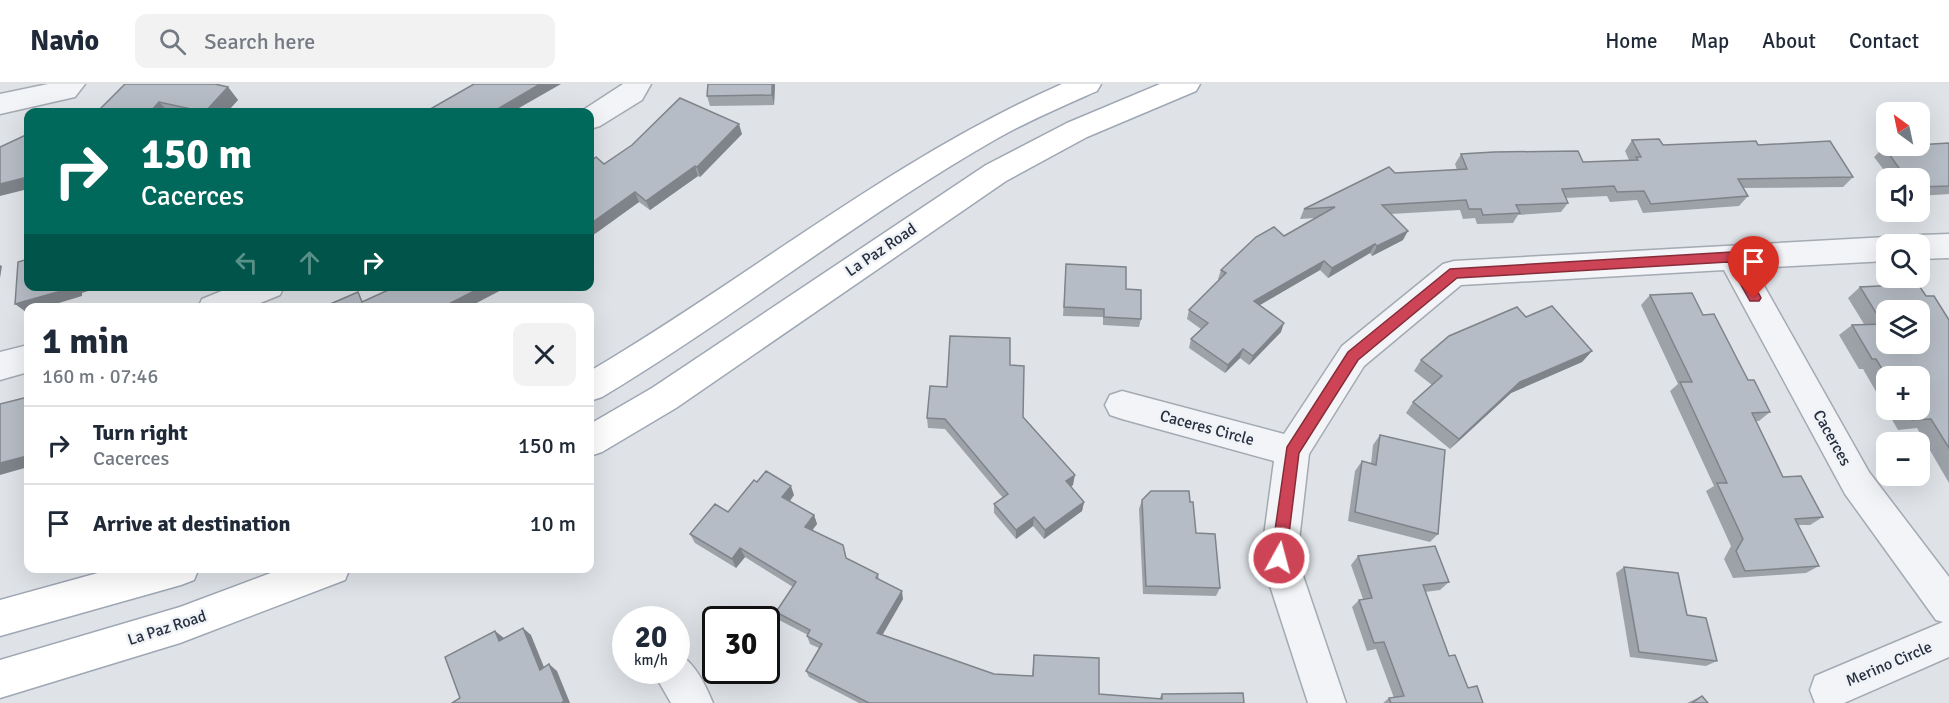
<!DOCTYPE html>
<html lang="en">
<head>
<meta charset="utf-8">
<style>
	body { margin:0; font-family:Signika,sans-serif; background:#f2f2f3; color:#1f2937; height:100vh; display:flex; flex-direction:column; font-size:22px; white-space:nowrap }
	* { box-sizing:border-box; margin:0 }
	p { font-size:20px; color:#747a83 }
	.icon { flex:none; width:33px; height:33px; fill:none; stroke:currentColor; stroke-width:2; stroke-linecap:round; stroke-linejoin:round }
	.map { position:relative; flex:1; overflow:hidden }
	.side { position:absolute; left:24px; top:219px; width:570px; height:270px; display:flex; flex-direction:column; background:#fff; border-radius:12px; box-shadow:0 6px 24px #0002 }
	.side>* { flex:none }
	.hud { position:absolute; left:24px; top:24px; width:570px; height:183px; border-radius:12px; box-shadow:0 6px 24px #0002; background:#00695c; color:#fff; overflow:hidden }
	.needle { width:39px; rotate:327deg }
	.fabs { position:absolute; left:1876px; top:18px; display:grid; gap:12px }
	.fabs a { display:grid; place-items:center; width:54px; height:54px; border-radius:12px; background:#fff; box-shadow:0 6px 24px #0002; font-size:30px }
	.speed { position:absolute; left:612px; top:522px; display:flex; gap:12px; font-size:30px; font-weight:700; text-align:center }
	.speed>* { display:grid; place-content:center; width:78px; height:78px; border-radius:50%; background:#fff; box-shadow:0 6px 24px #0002; line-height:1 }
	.speed small { font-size:15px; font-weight:400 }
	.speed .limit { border:3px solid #111; border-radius:9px; background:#fff; color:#111 }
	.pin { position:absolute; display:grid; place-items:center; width:51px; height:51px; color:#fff; margin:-62px -26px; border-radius:50% 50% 50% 0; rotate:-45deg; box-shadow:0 0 6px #0007 }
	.pin .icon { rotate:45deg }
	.me { position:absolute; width:66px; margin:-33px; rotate:7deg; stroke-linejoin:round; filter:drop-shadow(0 0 4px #0008) }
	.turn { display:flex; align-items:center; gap:21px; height:126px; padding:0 18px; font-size:27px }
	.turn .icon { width:78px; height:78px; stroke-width:2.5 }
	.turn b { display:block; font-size:42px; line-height:51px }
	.lanes { display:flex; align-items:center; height:57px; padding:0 18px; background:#0003; justify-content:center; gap:30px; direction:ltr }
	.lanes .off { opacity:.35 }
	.round { display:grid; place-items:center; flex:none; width:63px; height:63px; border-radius:12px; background:#f2f2f3 }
	.head { display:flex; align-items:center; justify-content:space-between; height:102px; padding:0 18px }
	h1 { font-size:36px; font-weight:700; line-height:45px }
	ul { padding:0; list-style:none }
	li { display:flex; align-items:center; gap:18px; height:78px; padding:0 18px; border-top:2px solid #e0e1e3 }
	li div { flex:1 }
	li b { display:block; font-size:22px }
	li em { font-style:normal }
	header { display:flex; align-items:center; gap:36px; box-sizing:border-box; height:84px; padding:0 30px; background:#fff; border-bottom:2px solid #e0e1e3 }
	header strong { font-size:28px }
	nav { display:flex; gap:33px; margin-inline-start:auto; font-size:21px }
	.search { width:420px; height:54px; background:#f2f2f3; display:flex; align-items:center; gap:15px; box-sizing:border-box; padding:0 21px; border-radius:12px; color:#747a83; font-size:22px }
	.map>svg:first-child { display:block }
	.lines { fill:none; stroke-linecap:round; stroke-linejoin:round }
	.minor-casing { stroke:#a4aab2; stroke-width:3 }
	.major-casing { stroke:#9fa7b4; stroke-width:3 }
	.minor { fill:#f2f4f7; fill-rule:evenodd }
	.major { fill:#fff; fill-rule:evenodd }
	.wall { fill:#9da2a9; fill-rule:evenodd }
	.shaded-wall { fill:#7f848a }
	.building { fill:#b6bcc5; stroke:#7f848a; stroke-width:1.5; fill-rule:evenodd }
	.route { fill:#ce4457; stroke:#862c39; stroke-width:1.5 }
	.labels { text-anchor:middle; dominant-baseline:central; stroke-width:5; stroke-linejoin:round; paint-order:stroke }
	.street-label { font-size:16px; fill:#283040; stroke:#eff2f6 }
</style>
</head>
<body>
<header>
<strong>Navio</strong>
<div class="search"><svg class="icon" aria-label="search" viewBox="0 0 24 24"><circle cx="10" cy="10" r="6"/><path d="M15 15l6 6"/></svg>Search here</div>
<nav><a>Home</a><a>Map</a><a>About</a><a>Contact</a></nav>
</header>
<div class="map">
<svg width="1949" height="619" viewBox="0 0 1949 619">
	<rect width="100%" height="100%" fill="#dfe3e8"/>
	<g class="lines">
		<g class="minor-casing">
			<g id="minor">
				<polygon points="48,0 85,0 75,13 0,30 0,10"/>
				<polygon points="623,0 651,0 642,16 600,42 590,45 590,28 580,28"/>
				<polygon points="1949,150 1949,174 1920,175 1920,160 1906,160 1909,155 1920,151"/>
				<polygon points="1887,153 1898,157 1900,160 1887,160 1887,177 1754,184 1869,388 1949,493 1949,573 1844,619 1815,619 1810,606 1815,592 1943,538 1936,536 1845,410 1724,186 1461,201 1364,282 1309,370 1297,474 1346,619 1308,619 1261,474 1274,377 1122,335 1110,331 1105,321 1110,311 1122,307 1284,350 1342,262 1443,180 1454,177"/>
				<polygon points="234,202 284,202 280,211 248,224 198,224 202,215"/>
				<polygon points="28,261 28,288 0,296 0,268"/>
				<path d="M676,569C694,576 706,602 713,619H671L652,586H676Z"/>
			</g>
		</g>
		<g class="major-casing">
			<g id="major">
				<path d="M1062,0H1101L1097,7C1063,22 1030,36 998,54C861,132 737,232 602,313L590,317V287C748,194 893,74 1062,0Z"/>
				<polygon points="1160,0 1200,0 1196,7 1087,53 1006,97 676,324 602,368 590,372 590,340 652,304 986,81 1067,39"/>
				<polygon points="116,484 199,484 194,496 181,501 0,552 0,516"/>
				<polygon points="284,484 350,484 345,496 180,559 0,614 0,576 180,523"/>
			</g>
		</g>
		<use href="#minor" class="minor"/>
		<use href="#major" class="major"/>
	</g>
	<g class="wall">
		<polygon points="775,0 774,21 710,22 707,12"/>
		<polygon points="228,3 238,16 227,28 97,28"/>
		<polygon points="742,50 700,93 698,92 650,126 639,118 596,149 604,80"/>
		<polygon points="1632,56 1663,61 1758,61 1853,93 1843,103 1743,104 1748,112 1739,122 1643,129 1637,116 1610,118 1607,112 1566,114 1568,119 1561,128 1518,131 1513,139 1477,140 1475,134 1463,135 1460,126 1391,130 1403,156 1372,172 1370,169 1328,194 1320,186 1259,221 1281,248 1249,281 1240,274 1225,289 1189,264 1191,255 1201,245 1187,235 1189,226 1219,196 1218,195 1221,186 1316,134 1300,135 1304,125 1395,89 1457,86 1455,80 1461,70 1583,78 1629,76 1625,67"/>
		<polygon points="1949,59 1949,110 1920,112 1920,94 1890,94 1874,73 1884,63"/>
		<polygon points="1066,180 1126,205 1141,235 1139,243 1103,241 1103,233 1063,232"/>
		<path d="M1860,203L1926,212L1949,236V399L1917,344L1898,346L1863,285H1859L1839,251L1852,241L1864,240L1848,214ZM1887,292L1920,326H1887Z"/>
		<polygon points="1650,211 1703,231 1770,328 1759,337 1756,337 1783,393 1823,433 1810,441 1798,441 1819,482 1806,489 1733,494 1724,475 1731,462 1706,407 1714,402 1670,307 1678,300 1641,221"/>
		<polygon points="1526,233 1592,267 1582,278 1511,309 1450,365 1406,329 1413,318 1432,301 1414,287 1421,276"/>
		<polygon points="1010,281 1023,333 1073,401 1071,403 1084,418 1082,427 1044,455 1033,442 1016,455 994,429 994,420 1003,414 945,345 928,344 927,334 947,303"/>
		<polygon points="1380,351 1438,450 1430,458 1348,437 1355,387 1362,377 1371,380 1373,361"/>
		<polygon points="794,411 790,417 814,431 817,440 812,446 846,475 878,490 879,495 903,515 882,551 994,590 1032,592 1034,571 1099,610 1159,615 1162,610 1244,619 859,619 809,593 806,587 819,564 810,560 807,552 808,551 779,536 776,528 793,503 745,473 736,484 695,459 690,450 728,428"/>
		<polygon points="1142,416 1190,418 1196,449 1220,504 1216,512 1143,510 1139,425"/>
		<polygon points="1358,472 1449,498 1440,506 1425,508 1449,572 1468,604 1483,619 1383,619 1389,614 1394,614 1376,565 1367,567 1352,523 1359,516 1363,515 1351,481"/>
		<polygon points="1624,483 1687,531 1717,577 1706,582 1630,573 1616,489"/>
		<polygon points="1702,612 1708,619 1687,619"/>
	</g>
	<g class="shaded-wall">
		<polygon points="540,0 561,0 512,28 498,28 496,26"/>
		<polygon points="773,0 775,0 774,21 772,11"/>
		<polygon points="228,3 238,16 227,28 205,28"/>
		<polygon points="159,18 169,28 150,28"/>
		<polygon points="739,40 742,50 700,93 697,83"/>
		<polygon points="695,82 698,92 650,126 646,117"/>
		<polygon points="28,93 28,105 0,112 0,100"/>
		<polygon points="635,108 639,118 596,149 590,153 590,140"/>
		<polygon points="1408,147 1403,156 1372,172 1377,162"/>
		<polygon points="1375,160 1370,169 1328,194 1332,184"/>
		<polygon points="1324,177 1320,186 1250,227 1254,217"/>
		<polygon points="0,181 2,182 0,194"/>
		<polygon points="72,202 103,202 82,209 82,212 42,224 28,224 28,227 26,228 15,220"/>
		<polygon points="484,202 509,202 467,224 441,224"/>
		<polygon points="1284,239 1281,248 1249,281 1253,272"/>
		<polygon points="1243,265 1240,274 1225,289 1228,281"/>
		<polygon points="1592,267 1582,278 1511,309 1450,365 1459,355 1520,298"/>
		<polygon points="27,372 28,373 28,383 0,391 0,379"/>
		<polygon points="1075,391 1073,401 1064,407 1066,397"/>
		<polygon points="791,402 794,411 786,422 782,413"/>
		<polygon points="1084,418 1082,427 1044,455 1045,446"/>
		<polygon points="814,431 817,440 808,452 805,443"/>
		<polygon points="1034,433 1033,442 1016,455 1016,446"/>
		<polygon points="740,464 745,473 736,484 732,475"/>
		<polygon points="902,507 903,515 879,557 877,549"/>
		<polygon points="523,544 531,551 548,593 540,586"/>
		<polygon points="495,547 504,554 499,557"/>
		<polygon points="549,580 557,587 570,619 561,619"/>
	</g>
	<g class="building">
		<polygon points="125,0 215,0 228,3 205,28 159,18 150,28 97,28"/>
		<polygon points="474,0 540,0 496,26 499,28 425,28"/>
		<polygon points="708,0 772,0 772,11 707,12"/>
		<polygon points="680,14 739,40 697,83 695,82 646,117 635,108 590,140 590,78 596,73 604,80 632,61"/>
		<polygon points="28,50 28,93 0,100 0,63"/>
		<polygon points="1659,55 1663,61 1756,57 1758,61 1830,57 1853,93 1738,95 1748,112 1651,120 1644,107 1617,108 1614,102 1562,105 1568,119 1516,121 1520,129 1483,131 1481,125 1469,125 1466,116 1382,121 1408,147 1377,162 1375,160 1332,184 1324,177 1254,217 1284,239 1253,272 1243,265 1228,281 1191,255 1208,239 1189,226 1226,189 1221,186 1256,153 1274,143 1284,152 1335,123 1304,125 1389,83 1395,89 1467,85 1461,70 1494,68 1578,67 1583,78 1638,76 1636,73 1641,73 1632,56"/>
		<polygon points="1949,59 1949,102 1920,103 1920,94 1906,94 1884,63"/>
		<polygon points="28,175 28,202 72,202 72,204 15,220 18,178"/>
		<polygon points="1066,180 1126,183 1126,205 1141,206 1141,235 1104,233 1104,225 1064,223"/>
		<path d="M1918,200L1926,212H1934L1949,236V364L1931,335L1912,336L1906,326H1920V292L1887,293L1876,275H1872L1852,241L1883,240L1860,203ZM1887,226H1920V260H1887Z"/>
		<polygon points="397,202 484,202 441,224 321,224 358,208 362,218"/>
		<polygon points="1692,209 1703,231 1714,230 1748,296 1754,296 1770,328 1752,329 1783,393 1801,392 1823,433 1795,435 1819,482 1745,487 1736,467 1743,455 1717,399 1727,399 1680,298 1692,298 1650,211"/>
		<polygon points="1552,222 1592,267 1520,298 1459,355 1413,318 1442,292 1421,276 1449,252 1517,223 1526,233"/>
		<polygon points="950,252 1010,254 1010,281 1024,282 1023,333 1075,391 1066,397 1084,418 1045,446 1034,433 1016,446 994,420 1008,410 945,335 927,334 930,302 947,303"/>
		<polygon points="28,313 28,380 26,381 27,372 0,379 0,320"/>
		<polygon points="1380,351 1445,366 1438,450 1355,428 1362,377 1376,381"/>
		<polygon points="766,387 791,402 782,413 814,431 805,443 843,461 846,474 878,490 876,494 902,507 877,549 994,590 1033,592 1034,571 1099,574 1099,610 1162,615 1162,610 1243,609 1244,619 869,619 806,587 822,560 807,552 810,546 776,528 796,498 740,464 732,475 690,450 715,420 728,428 754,396 757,398"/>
		<polygon points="1151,407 1189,407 1190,418 1193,418 1196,449 1215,450 1220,504 1146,502 1142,416"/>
		<polygon points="1435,462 1449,498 1423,501 1449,572 1455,571 1468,604 1477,602 1483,619 1391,619 1389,614 1404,612 1384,558 1374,559 1359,516 1372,514 1358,472"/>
		<polygon points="1624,483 1678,489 1687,531 1706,534 1717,577 1639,568"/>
		<polygon points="523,544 540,586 549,580 564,617 561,619 452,619 460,614 445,573 495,547 499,557"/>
		<polygon points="1702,612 1708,619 1692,619"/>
	</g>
	<polygon class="route" points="1732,168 1736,169 1759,210 1761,214 1759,217 1750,217 1728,178 1457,194 1358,276 1299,369 1286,474 1284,479 1279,481 1273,479 1271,474 1287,363 1348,268 1450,185"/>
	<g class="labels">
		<g class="street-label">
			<text transform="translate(881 166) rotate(-34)">La Paz Road</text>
			<text transform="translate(1207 344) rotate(15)">Caceres Circle</text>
			<text transform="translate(1832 354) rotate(61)">Cacerces</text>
			<text transform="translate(167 544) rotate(-18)">La Paz Road</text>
			<text transform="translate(1889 580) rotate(-23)">Merino Circle</text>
		</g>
	</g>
</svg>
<div class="fabs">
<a><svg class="needle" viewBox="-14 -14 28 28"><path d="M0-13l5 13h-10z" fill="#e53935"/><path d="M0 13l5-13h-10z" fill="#747a83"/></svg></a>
<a><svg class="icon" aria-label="sound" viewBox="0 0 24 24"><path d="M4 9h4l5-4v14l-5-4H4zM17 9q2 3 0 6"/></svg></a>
<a><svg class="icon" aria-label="search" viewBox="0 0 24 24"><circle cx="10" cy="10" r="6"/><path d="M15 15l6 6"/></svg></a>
<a><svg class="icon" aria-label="layers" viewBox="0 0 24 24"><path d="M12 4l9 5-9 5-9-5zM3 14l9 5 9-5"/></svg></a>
<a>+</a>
<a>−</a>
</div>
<div class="speed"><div>20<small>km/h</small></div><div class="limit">30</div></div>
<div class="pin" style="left:1754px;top:214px;background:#d93025"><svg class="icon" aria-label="arrive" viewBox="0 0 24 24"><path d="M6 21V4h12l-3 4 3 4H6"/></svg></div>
<svg class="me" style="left:1279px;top:474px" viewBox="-20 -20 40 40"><circle r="17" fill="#ce4457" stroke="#fff" stroke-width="3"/><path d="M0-11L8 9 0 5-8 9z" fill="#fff"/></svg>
<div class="hud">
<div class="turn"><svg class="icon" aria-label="right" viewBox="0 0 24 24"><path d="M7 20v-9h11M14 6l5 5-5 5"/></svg><div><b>150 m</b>Cacerces</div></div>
<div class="lanes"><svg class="icon off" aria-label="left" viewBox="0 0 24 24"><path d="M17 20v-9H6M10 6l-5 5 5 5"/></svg><svg class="icon off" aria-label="ahead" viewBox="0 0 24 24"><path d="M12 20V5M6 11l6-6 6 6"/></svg><svg class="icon" aria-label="right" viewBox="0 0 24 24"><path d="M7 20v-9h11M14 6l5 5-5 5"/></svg></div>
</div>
<section class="side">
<div class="head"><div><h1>1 min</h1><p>160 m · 07:46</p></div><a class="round"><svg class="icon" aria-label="close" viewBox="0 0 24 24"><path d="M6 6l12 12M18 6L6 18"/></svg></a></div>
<ul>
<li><svg class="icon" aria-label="right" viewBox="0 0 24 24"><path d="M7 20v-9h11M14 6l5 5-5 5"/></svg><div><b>Turn right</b><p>Cacerces</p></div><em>150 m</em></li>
<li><svg class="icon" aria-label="arrive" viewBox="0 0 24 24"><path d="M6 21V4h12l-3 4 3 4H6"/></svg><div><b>Arrive at destination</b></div><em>10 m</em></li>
</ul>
</section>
</div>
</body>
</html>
